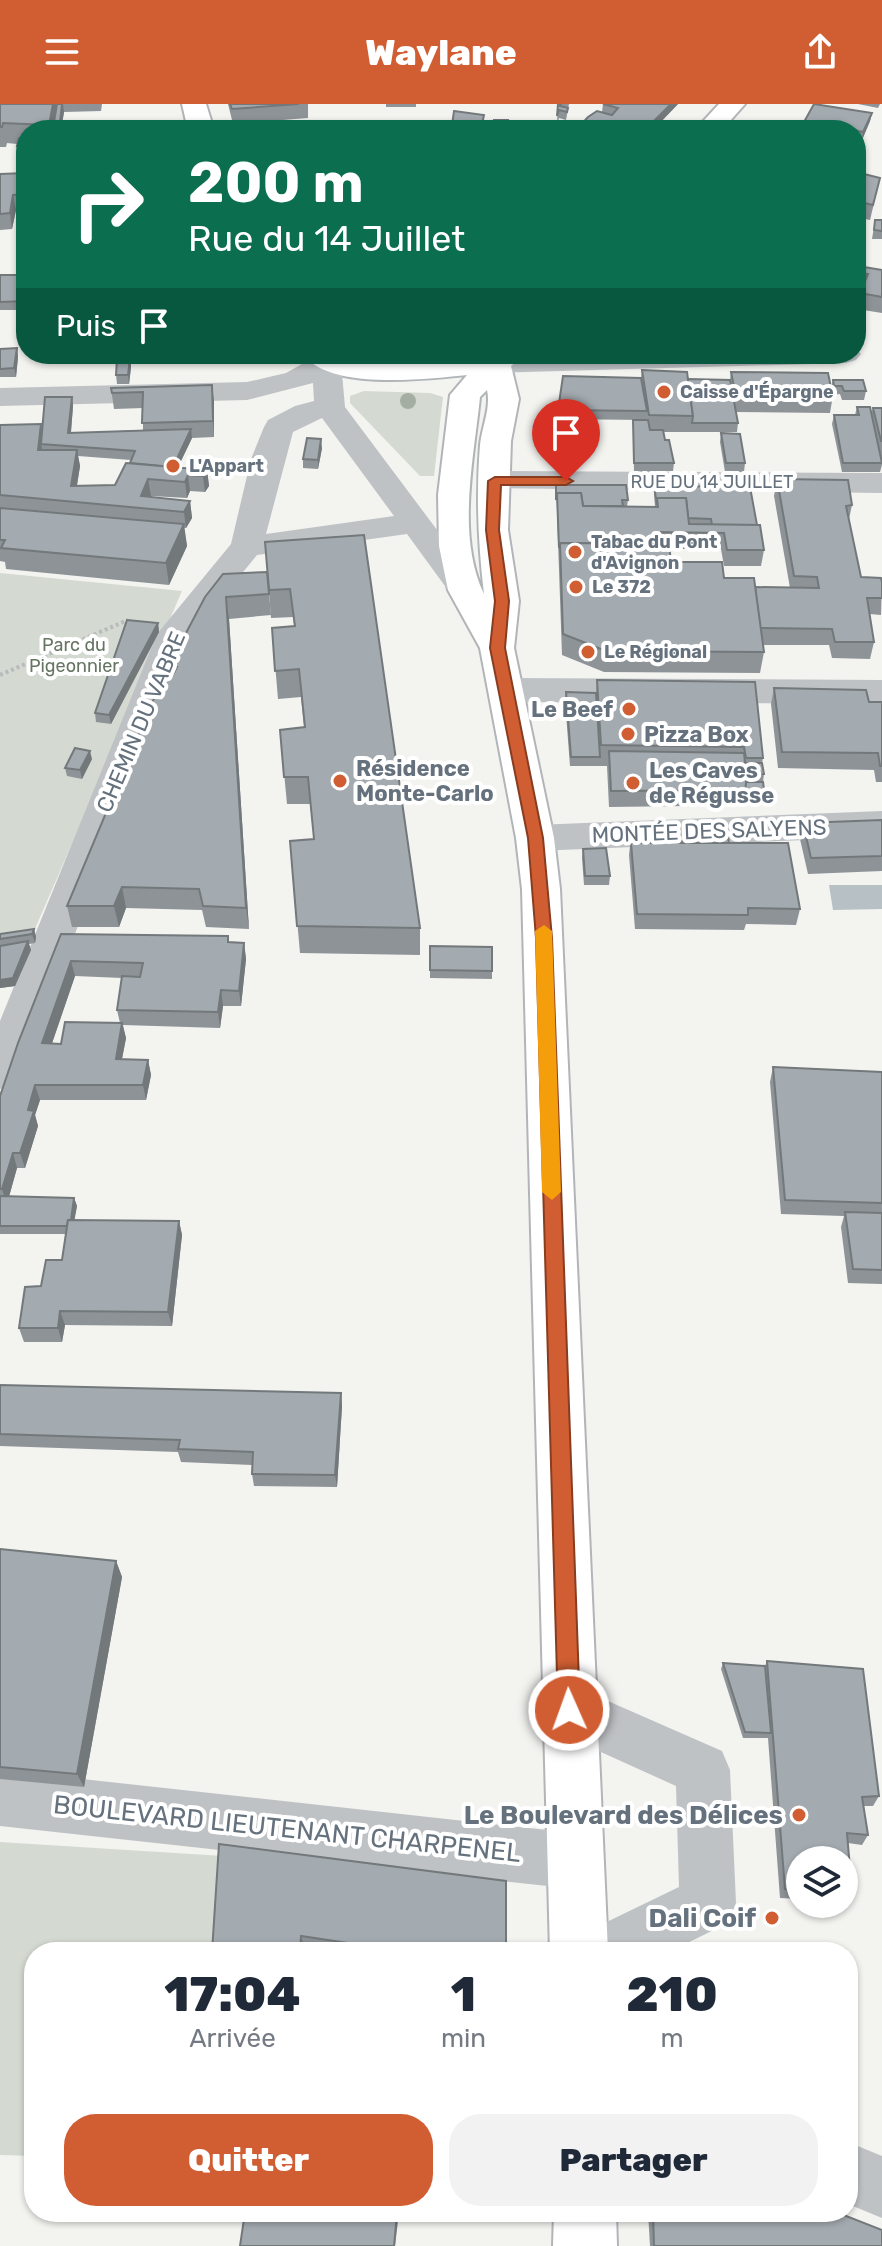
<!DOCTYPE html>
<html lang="fr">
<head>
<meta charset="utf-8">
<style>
	body { margin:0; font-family:Rubik,sans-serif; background:#f2f2f3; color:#1f2937; height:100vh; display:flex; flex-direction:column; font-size:30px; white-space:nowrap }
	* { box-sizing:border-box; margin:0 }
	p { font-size:26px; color:#747a83 }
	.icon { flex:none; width:44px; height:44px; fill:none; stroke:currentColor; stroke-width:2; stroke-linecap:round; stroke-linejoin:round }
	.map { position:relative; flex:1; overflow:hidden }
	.side { position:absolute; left:24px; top:1838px; width:834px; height:280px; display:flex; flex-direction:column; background:#fff; border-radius:32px; box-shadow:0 2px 6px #0004 }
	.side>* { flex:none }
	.guide { position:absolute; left:16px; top:16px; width:850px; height:244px; border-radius:32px; box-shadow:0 2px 6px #0004; background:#0b6e4f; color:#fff; overflow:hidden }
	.buttons { position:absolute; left:786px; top:1742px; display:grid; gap:16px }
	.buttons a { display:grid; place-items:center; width:72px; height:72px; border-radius:50%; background:#fff; box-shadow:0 2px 6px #0004; font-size:40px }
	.pin { position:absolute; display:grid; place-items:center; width:68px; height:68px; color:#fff; margin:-82px -34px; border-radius:50% 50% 50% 0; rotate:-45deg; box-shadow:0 0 8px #0007 }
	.pin .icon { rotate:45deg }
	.me { position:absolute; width:88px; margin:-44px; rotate:358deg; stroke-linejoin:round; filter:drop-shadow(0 0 6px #0008) }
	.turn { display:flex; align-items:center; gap:28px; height:168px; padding:0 40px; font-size:36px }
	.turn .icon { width:104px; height:104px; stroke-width:2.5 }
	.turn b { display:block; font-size:56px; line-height:68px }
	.then { display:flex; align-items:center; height:76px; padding:0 40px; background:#0003; gap:16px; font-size:30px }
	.eta { display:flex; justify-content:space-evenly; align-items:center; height:136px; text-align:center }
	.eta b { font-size:48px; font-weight:800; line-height:56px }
	.button { display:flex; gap:16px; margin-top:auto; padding:16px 40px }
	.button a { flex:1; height:92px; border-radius:32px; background:#d15e32; color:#fff; font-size:32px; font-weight:800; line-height:92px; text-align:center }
	.button a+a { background:#f2f2f3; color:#1f2937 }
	header { display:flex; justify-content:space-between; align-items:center; height:104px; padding:0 40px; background:#d15e32; color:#fff; font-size:36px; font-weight:800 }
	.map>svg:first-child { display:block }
	.green { fill:#d4dad1 }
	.water { fill:#b7c0c5 }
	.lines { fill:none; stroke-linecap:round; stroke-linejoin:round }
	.major-casing { stroke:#b2b5b8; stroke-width:4 }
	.path { stroke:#b8babc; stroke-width:4; stroke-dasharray:3 3; stroke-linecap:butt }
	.minor { fill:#bfc2c5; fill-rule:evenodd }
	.major { fill:#fff; fill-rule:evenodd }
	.tree { fill:#a5aea2 }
	.wall { fill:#8d9397; fill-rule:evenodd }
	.shaded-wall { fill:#73787b }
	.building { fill:#a4abb0; stroke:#73787b; stroke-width:2 }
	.route { fill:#d15e32; stroke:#883d20; stroke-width:2 }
	.slow { fill:#f59e0b }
	.poi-dot { fill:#d15e32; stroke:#fff; stroke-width:3 }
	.labels { text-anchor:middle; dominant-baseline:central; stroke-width:8; stroke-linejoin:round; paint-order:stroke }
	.far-poi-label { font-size:18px; font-weight:bold; fill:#65727e; stroke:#fff; text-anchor:start }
	.far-street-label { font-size:18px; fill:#65727e; stroke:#fff }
	.far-park-label { font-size:18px; fill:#667663; stroke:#fff }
	.poi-label { font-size:22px; font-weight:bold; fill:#65727e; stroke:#fff; text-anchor:start }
	.street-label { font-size:22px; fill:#65727e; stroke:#fff }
	.near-poi-label { font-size:26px; font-weight:bold; fill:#65727e; stroke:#fff; text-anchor:end }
	.near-street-label { font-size:26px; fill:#65727e; stroke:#fff }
</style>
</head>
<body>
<header><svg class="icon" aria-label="menu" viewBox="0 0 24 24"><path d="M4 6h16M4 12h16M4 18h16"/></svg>Waylane<svg class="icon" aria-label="share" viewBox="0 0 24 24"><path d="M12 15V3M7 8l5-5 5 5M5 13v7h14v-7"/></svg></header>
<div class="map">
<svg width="882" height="2142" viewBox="0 0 882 2142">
	<rect width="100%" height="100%" fill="#f3f3f0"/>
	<g class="green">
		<polygon points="364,287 430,289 443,293 434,372 420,372 350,299 350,292"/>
		<polygon points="0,469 182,487 27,843 0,845"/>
		<polygon points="0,1738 223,1752 217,1848 34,1848 34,2052 0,2051"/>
	</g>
	<polygon class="water" points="829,781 882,781 882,805 833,806"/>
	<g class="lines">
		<g class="major-casing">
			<g id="major">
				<polygon points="182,0 206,0 214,26 188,26"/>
				<polygon points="719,0 745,0 722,26 695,26"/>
				<path d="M303,250C337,250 368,259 403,258C447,257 482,250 525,250L511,262L519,295L511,337L508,426L519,497L514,544L554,734L560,785L608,1848H550L522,785L516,734L480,544L448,486L439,442L438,391L450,291L467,271C427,275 329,287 303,250ZM487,286C491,304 482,322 480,341C476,392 478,439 484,490C456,432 474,354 480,293Z"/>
				<polygon points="554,2108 616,2108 617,2142 553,2142"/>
			</g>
		</g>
		<polyline class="path" points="0,571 128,516"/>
		<g class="minor">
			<polygon points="856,244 861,250 856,256 846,259 494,269 484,266 479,260 484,254 494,251 856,250"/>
			<path d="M329,250L341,258L345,303L482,486L477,493L465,496L453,493L407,430L257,451L190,533L21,969L15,981L0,985V917L157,530L231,440L251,355L264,323L268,316L295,302L314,297L313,279L247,296L0,302V284L247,278L286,269L316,252ZM322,314L394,412L266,430L293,328Z"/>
			<polygon points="495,367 882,369 882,389 484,384 479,377 484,370"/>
			<polygon points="507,574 882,576 882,600 507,598 494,594 489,586 494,578"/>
			<polygon points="882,707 882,733 535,747 522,743 516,734 522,725 535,721"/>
			<polygon points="569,1580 722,1647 730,1666 736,1799 728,1819 669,1848 577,1848 586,1828 679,1783 676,1682 550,1625 542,1606 550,1587"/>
			<polygon points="0,1666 575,1729 595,1737 603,1757 595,1777 575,1785 0,1722"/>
			<polygon points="848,2038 882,2052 882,2114 848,2100"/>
		</g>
		<use href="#major" class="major"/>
	</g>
	<circle class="tree" cx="408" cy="297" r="8"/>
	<g class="wall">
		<polygon points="0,0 102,0 101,7 64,8 61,26 26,26 26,50 18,50 17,40 7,39 6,43 0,43"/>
		<polygon points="228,0 308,0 308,14 233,20"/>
		<rect x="386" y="0" width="30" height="3"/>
		<polygon points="558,0 569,0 566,16 559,14 557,21"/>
		<polygon points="603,0 678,0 653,26 577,26 602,8"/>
		<polygon points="858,0 880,0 878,4"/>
		<polygon points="454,7 484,11 483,23 493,24 508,16 508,24 533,26 452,26"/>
		<polygon points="872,9 870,17 862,36 856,35 856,26 803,26 804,18"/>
		<polygon points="856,68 880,74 870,116 856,113"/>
		<polygon points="26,69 26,106 16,106 12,125 0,126 0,70"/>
		<polygon points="875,116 882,116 882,135 872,135"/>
		<polygon points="882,166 882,209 857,205 862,185 858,184 861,169"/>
		<rect x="0" y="171" width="26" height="35"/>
		<polygon points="17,244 18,253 16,273 0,273 0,245"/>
		<polygon points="130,254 131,263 129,280 117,280 116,271"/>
		<polygon points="642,266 688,275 730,276 731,268 831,284 833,276 866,287 864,296 842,296 840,290 833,291 830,309 736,308 738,319 737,328 663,328 665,336 674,359 673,367 634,368 633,316 645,316 557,315 558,306 641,274"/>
		<path d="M111,284L214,297V333L192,334L178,363L207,366L209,382L205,388L190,387L187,394L151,392L150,393L190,397L192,414L186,424H184L187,442L169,481L6,465L5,458L0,457V321L42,327L72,293L73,302L71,329L143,326V304L114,305ZM78,352L131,356L115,381L77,382L80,362Z"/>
		<polygon points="857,303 871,310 873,304 882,304 882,361 880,368 842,368 832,320 834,311 855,311"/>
		<polygon points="721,329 745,359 744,368 725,368 720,338"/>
		<polygon points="322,344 318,365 303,364 303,355"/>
		<polygon points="227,357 228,366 225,372 215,372 214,363"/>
		<polygon points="777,375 852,401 849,415 861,473 882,478 881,511 870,510 874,538 870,555 832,554 829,541 763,541 764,548 760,569 604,568 562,551 556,381 628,396 627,402 655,403 654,390 654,382 757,421 764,446 761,462 724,462 721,445 670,445 671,458 755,483 790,484 774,392"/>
		<polygon points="364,431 420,824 420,851 300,849 290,737 314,735 310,700 287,700 280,626 304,623 301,593 278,595 272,524 294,522 293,513 271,514 265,438"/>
		<polygon points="267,468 271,511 229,515 249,825 206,823 202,806 126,804 119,823 72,823 67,802 169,568 168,563 205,493"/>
		<polygon points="158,519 159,528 111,620 96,618 95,609"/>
		<polygon points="597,576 755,578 763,654 762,659 764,670 763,678 765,692 763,701 609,703 607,662 570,662 565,597 566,588 596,589"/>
		<polygon points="774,584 869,598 882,598 882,678 876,678 874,666 778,664 771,600"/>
		<polygon points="92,655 82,675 67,672 65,664"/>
		<polygon points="882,716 882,767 808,770 800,735 803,719"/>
		<polygon points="729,739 800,805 796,821 746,820 744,826 635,825 629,751 630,742"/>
		<polygon points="583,745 610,772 609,781 584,781 582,754"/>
		<polygon points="34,825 36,833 35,839 29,840 31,846 15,882 0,884 0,830"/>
		<path d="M61,830L228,832V838L244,839L246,855L241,902H223L220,924L123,921L126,934L122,955L148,956L151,971L146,996H40L35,1011L38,1022L25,1064H17L9,1092L74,1094L77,1102L74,1116L179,1117L182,1131L172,1222L65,1221L62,1238H24L19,1224L41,1182L62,1156L66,1130H0V992ZM75,872L122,874L117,906L120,919L61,940L52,939Z"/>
		<polygon points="430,842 492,843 492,875 430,874"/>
		<polygon points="773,963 882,968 882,1180 848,1179 841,1123 844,1112 781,1110 770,978"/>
		<polygon points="0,1281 341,1289 342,1302 337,1383 254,1382 252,1370 252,1361 181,1358 178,1348 0,1342"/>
		<polygon points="0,1445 116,1457 122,1473 84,1683 0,1675"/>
		<polygon points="767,1557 879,1692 873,1702 863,1702 868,1731 862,1741 848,1739 852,1789 846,1798 844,1798 844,1756 800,1756 800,1795 780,1794 768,1634 743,1634 721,1565 723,1559 765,1562"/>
		<polygon points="219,1740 506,1848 341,1848 304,1842 303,1848 212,1848"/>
		<polygon points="648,2108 836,2108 882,2142 650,2142"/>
	</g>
	<g class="shaded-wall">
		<polygon points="53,0 57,0 54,18 55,26 50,26 49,21"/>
		<polygon points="63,0 64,8 61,26 60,18"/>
		<polygon points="671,0 678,0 653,26 645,26"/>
		<polygon points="872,9 870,17 862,36 863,28"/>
		<polygon points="13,91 16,106 12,125 10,109"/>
		<polygon points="17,244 18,253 16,273 14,264"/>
		<polygon points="222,250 254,250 254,255 213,260 212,251"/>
		<polygon points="130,254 131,263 129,280 128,271"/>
		<polygon points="212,281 214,297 214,333 213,317"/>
		<polygon points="72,293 73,302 70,338 68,329"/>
		<polygon points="41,320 44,336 41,340 43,348 38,346"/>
		<polygon points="191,325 192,334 171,378 170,370"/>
		<polygon points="321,335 322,344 318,365 318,356"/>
		<polygon points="77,346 80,362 74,398 71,382"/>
		<polygon points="227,357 228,366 225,372 224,364"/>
		<polygon points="207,366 209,382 205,388 203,372"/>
		<polygon points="188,371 190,387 187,394 185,378"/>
		<polygon points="148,375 151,392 145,404 141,392"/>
		<polygon points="190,397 192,414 186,424 184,408"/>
		<polygon points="184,420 187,442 169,481 166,459"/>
		<polygon points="226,493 229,515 249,825 246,804"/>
		<polygon points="158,519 159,528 111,620 109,611"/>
		<polygon points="90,647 92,655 82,675 80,666"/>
		<polygon points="122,783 126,804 119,823 114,802"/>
		<polygon points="34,825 36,833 35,839 32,830"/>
		<polygon points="28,837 31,846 15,882 0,884 0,876"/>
		<polygon points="244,839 246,855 241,902 239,887"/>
		<polygon points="71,857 75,872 47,954 42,939"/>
		<polygon points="221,886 223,902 220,924 218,908"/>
		<polygon points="122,919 126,934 119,970 116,955"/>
		<polygon points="148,956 151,971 146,996 143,981"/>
		<polygon points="35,981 40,996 35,1011 38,1022 25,1064 20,1049 28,1006"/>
		<polygon points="13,1049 17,1064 7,1100 2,1085"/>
		<polygon points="74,1094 77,1102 72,1130 70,1122"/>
		<polygon points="179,1117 182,1131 172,1222 168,1208"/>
		<polygon points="60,1207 65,1221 62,1238 58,1224"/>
		<polygon points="341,1289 342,1302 337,1383 335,1371"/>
		<polygon points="116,1457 122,1473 84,1683 77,1670"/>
		<polygon points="301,1832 304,1842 303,1848 300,1848"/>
		<polygon points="397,2108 399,2108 395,2142 394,2142"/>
	</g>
	<g class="building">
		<polygon points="0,0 53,0 49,21 3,19 2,23 0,23"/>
		<polygon points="57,0 62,0 60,18 54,18"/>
		<polygon points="230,0 299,0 232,5"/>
		<polygon points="558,0 561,0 560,2 568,4 567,8 559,6 557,12"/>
		<polygon points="603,0 671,0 645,26 582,26 577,25 588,13 597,7 612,11 618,4"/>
		<polygon points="814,0 872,9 863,28 804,18"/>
		<polygon points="454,7 484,11 482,20 452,21"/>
		<polygon points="494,16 508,16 507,24 493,24"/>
		<polygon points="481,23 533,25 480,26"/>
		<polygon points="19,34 26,34 26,42 17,42"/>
		<polygon points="856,68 880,74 873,101 856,97"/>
		<polygon points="26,69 26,90 13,91 10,109 0,110 0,70"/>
		<polygon points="875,116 882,116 882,127 874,126"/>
		<polygon points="864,163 882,166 882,193 860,189 868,170 861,169"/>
		<polygon points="0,171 26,171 26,197 0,198"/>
		<polygon points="17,244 14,264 0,265 0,245"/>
		<polygon points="130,254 128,271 116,271 117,255"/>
		<polygon points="642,266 687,268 693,312 649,311"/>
		<polygon points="731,268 828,269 833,293 736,292"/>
		<polygon points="563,272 641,274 647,307 558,306"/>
		<polygon points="688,275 730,276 738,319 692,319 693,312"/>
		<polygon points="833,276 863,276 866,287 844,287 842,282 834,282"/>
		<polygon points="212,281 213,317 142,319 143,288 112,289 111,284"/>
		<polygon points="45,293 72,293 68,329 191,325 173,363 130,359 135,347 41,340"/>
		<polygon points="857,303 870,303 882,359 843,359 834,311 859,311"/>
		<polygon points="873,304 882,304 882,337 881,337"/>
		<polygon points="633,316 648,316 650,326 663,326 665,336 669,336 674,359 634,359"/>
		<polygon points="41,320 38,346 77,346 71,382 115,381 126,359 207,366 203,372 188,371 185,378 148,375 141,392 190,397 184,408 0,391 0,321"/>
		<polygon points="721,329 740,330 745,359 726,359"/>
		<polygon points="307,334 321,335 318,356 303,355"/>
		<polygon points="216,357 227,357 224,364 214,363"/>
		<polygon points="777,375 848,376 852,401 846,402 861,473 881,474 882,478 882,494 867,494 874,538 835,538 832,525 760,524 755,483 819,484 817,473 794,472"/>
		<polygon points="556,381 626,381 628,396 622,396 623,402 583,402 581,389 557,389 556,396"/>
		<polygon points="654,382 750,383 757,421 712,421 711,415 688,414 686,394 657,394 657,401"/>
		<polygon points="557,389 581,389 583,402 658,403 657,394 686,394 689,420 760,421 764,446 727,446 724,429 657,428 658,440 560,439 559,444"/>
		<polygon points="0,404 184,420 166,459 1,444 5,436 0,436"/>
		<polygon points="364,431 420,824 297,822 290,737 314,735 308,673 284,673 280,626 305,623 299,565 275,567 272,524 295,522 290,485 269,486 265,438"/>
		<polygon points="560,439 669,440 671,458 722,458 724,474 754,474 764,548 606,547 563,530"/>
		<polygon points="267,468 269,490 226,493 246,804 203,802 199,785 122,783 114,802 67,802 165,568 174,569 177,563 168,563 205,493 223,470"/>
		<polygon points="127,516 158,519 109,611 95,609"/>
		<polygon points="597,576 755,578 763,654 746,654 744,643 601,641"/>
		<polygon points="774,584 866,586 869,598 882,598 882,662 880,662 878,649 782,648"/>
		<polygon points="566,588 596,589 600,653 571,653"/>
		<polygon points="75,644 90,647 80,666 65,664"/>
		<polygon points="609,647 744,649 745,659 762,659 764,670 746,671 746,686 611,687"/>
		<polygon points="746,678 763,678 765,692 745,693"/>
		<polygon points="882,716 882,752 811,754 803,719"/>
		<polygon points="728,733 729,739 655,739"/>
		<polygon points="631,739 788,739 800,805 748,804 748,811 637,810"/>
		<polygon points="606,744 610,772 585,772 583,745"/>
		<polygon points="34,825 32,830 0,835 0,830"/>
		<polygon points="61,830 228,832 228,838 244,839 239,887 221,886 218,908 117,906 122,872 140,873 143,859 71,857 42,939 61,940 65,918 122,919 116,955 148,956 143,981 35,981 28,1006 34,1007 20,1049 13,1049 2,1085 0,1085 0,992 18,939"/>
		<polygon points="28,837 13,874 0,876 0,842"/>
		<polygon points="430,842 492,843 492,867 430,866"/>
		<polygon points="773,963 882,968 882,1099 785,1096"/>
		<polygon points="0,1092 74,1094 71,1116 68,1116 67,1122 0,1122"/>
		<polygon points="845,1108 882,1109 882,1166 853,1165"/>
		<polygon points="68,1116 179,1117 168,1208 60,1207 58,1224 19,1224 25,1183 41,1182 46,1156 62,1156"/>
		<polygon points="0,1281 341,1289 335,1371 252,1370 253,1348 178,1345 180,1336 0,1330"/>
		<polygon points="0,1445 116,1457 77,1670 0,1663"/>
		<polygon points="767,1557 863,1565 879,1692 862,1693 868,1731 847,1729 852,1789 844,1789 844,1756 800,1756 800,1786 785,1785"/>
		<polygon points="723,1559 765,1562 771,1629 745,1628"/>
		<polygon points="219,1740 506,1777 506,1848 407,1848 301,1832 300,1848 212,1848"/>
		<polygon points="245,2108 397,2108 394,2142 240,2142"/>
		<polygon points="653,2108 836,2108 882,2126 882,2142 654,2142"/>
	</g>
	<polygon class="route" points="495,373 566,373 573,377 566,381 501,381 499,426 509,497 505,544 543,734 552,834 580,1606 577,1614 569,1617 561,1614 558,1606 536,834 528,734 490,544 495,497 486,426 488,377"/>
	<polygon class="slow" points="544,821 552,827 561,1088 552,1096 542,1088 535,827"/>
	<g class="poi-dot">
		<circle cx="664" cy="288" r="8"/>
		<circle cx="173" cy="362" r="8"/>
		<circle cx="575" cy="448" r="8"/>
		<circle cx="576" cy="483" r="8"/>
		<circle cx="588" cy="548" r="8"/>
		<circle cx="629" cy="605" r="8"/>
		<circle cx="628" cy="630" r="8"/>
		<circle cx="340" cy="677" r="8"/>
		<circle cx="633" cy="679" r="8"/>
		<circle cx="799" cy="1711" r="8"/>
		<circle cx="772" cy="1814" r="8"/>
	</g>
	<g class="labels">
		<g class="far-poi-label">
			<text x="680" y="288">Caisse d'Épargne</text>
			<text x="189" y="362">L'Appart</text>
			<text x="591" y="438">Tabac du Pont<tspan x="591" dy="21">d'Avignon</tspan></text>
			<text x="592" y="483">Le 372</text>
			<text x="604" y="548">Le Régional</text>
		</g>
		<g class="far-street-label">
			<text x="712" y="378">RUE DU 14 JUILLET</text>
		</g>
		<g class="far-park-label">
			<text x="74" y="541">Parc du<tspan x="74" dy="21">Pigeonnier</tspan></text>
		</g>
		<g class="poi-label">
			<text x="613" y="605" text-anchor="end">Le Beef</text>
			<text x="644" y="630">Pizza Box</text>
			<text x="356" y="664">Résidence<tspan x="356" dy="25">Monte-Carlo</tspan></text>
			<text x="649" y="666">Les Caves<tspan x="649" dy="25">de Régusse</tspan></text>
		</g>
		<g class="street-label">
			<text transform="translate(141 618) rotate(-67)">CHEMIN DU VABRE</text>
			<text transform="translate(709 727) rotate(-2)">MONTÉE DES SALYENS</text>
		</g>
		<g class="near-poi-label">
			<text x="783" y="1711">Le Boulevard des Délices</text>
			<text x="756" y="1814">Dali Coif</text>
		</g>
		<g class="near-street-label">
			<text transform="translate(287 1725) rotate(6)">BOULEVARD LIEUTENANT CHARPENEL</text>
		</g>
	</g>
</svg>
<div class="buttons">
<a><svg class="icon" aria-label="layers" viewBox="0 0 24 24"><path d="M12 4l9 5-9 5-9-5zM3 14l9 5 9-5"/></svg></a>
</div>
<div class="pin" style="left:566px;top:377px;background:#d93025"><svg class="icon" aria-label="arrive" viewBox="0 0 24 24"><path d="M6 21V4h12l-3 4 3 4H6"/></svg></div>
<svg class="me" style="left:569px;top:1606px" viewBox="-20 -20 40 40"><circle r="17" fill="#d15e32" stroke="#fff" stroke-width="3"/><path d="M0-11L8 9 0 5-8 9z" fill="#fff"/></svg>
<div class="guide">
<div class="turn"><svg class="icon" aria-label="right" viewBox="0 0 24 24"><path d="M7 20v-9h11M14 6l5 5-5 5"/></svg><div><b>200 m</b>Rue du 14 Juillet</div></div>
<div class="then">Puis<svg class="icon" aria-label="arrive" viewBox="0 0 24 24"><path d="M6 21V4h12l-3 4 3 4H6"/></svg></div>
</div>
<section class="side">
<div class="eta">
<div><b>17:04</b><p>Arrivée</p></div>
<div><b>1</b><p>min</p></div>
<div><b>210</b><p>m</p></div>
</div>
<div class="button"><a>Quitter</a><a>Partager</a></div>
</section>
</div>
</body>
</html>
